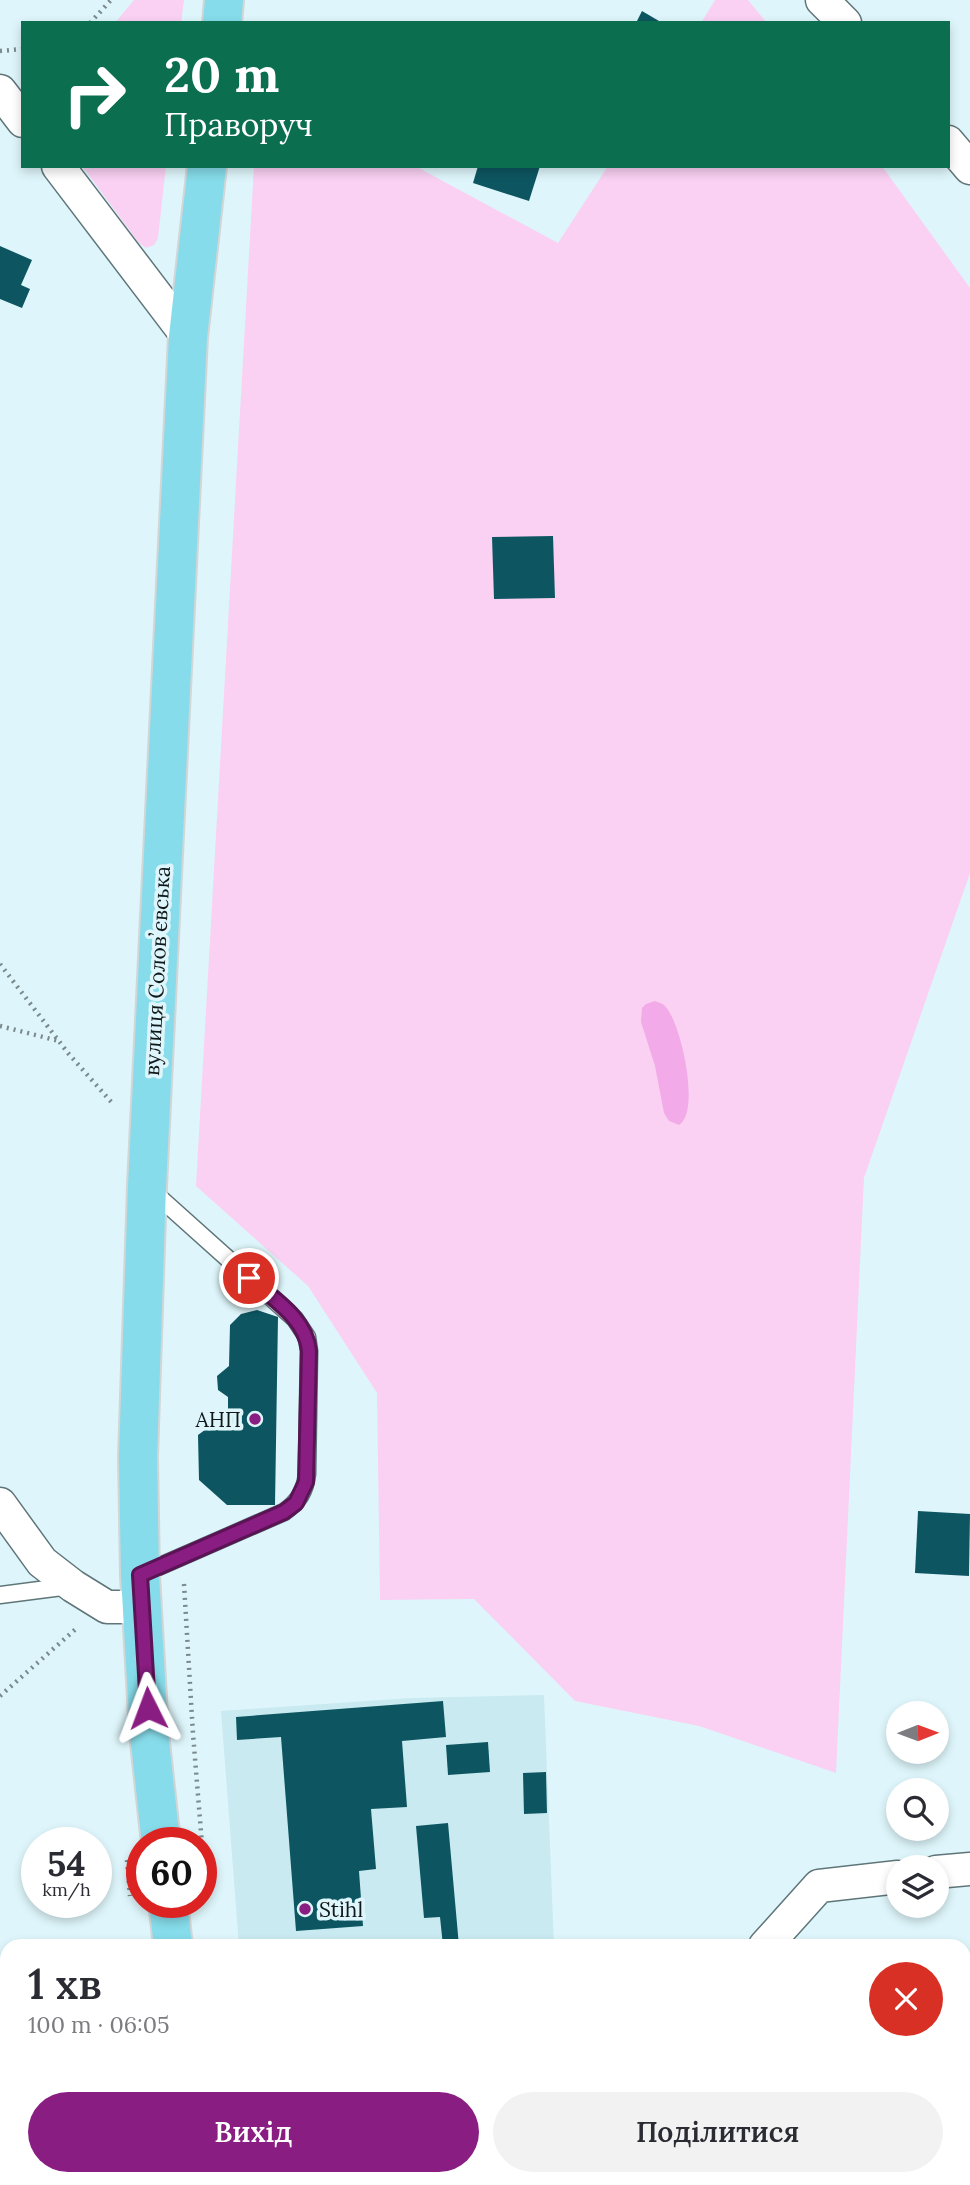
<!DOCTYPE html>
<html lang="uk">
<head>
<meta charset="utf-8">
<style>
	body { margin:0; font-family:Lora,serif; background:#f2f2f3; color:#2b2b33; height:100vh; display:flex; flex-direction:column; font-size:26px; white-space:nowrap }
	* { box-sizing:border-box; margin:0 }
	p { font-size:23px; color:#7c7c81 }
	.icon { flex:none; width:38px; height:38px; fill:none; stroke:currentColor; stroke-width:2; stroke-linecap:round; stroke-linejoin:round }
	.map { position:relative; flex:1; overflow:hidden }
	.panel { position:absolute; left:0px; top:1939px; width:971px; height:247px; display:flex; flex-direction:column; background:#fff; border-radius:21px 21px 0 0; box-shadow:0 4px 10px #0003 }
	.panel>* { flex:none }
	.banner { position:absolute; left:21px; top:21px; width:929px; height:147px; border-radius:0px; box-shadow:0 4px 10px #0003; background:#0b6e4f; color:#fff; overflow:hidden }
	.needle { width:46px; rotate:89deg }
	.tools { position:absolute; left:886px; top:1701px; display:grid; gap:14px }
	.tools a { display:grid; place-items:center; width:63px; height:63px; border-radius:50%; background:#fff; box-shadow:0 4px 10px #0003; font-size:35px }
	.speed { position:absolute; left:21px; top:1827px; display:flex; gap:14px; font-size:35px; font-weight:700; text-align:center }
	.speed>* { display:grid; place-content:center; width:91px; height:91px; border-radius:50%; background:#fff; box-shadow:0 4px 10px #0003; line-height:1 }
	.speed small { font-size:18px; font-weight:400 }
	.speed .limit { border:10px solid #d22; background:#fff; color:#111 }
	.pin { position:absolute; display:grid; place-items:center; width:60px; height:60px; color:#fff; margin:-30px; border:4px solid #fff; border-radius:50%; box-shadow:0 2px 7px #0007 }
	.me { position:absolute; width:77px; margin:-38px; rotate:357deg; stroke-linejoin:round; filter:drop-shadow(0 0 5px #0008) }
	.turn { display:flex; align-items:center; gap:24px; height:147px; padding:0 28px; font-size:32px }
	.turn .icon { width:91px; height:91px; stroke-width:2.5 }
	.turn b { display:block; font-size:49px; line-height:60px }
	.round { display:grid; place-items:center; flex:none; width:74px; height:74px; border-radius:37px; background:#f2f2f3 }
	.head { display:flex; align-items:center; justify-content:space-between; height:119px; padding:0 28px }
	h1 { font-size:42px; font-weight:600; line-height:52px }
	.cta { display:flex; gap:14px; margin-top:auto; padding:14px 28px }
	.cta a { flex:1; height:80px; border-radius:42px; background:#8a1d81; color:#fff; font-size:28px; font-weight:600; line-height:80px; text-align:center }
	.cta a+a { background:#f2f2f3; color:#2b2b33 }
	.map>svg:first-child { display:block }
	.built { fill:#c9eaf1 }
	.green { fill:#fad1f3 }
	.water { fill:#f2abe8 }
	.building { fill:#0d5661 }
	.lines { fill:none; stroke-linecap:round; stroke-linejoin:round }
	.lane-casing { stroke:#5f7579; stroke-width:19 }
	.street-casing { stroke:#5f7579; stroke-width:35 }
	.primary-casing { stroke:#d4d5d6; stroke-width:42 }
	.path { stroke:#79898c; stroke-width:4.5; stroke-dasharray:2 5; stroke-linecap:butt }
	.lane { stroke:#fff; stroke-width:16 }
	.street { stroke:#fff; stroke-width:32 }
	.primary { stroke:#86dcea; stroke-width:38 }
	.route-casing { stroke:#5a1354; stroke-width:18 }
	.route { stroke:#8a1d81; stroke-width:12 }
	.poi-dot { fill:#8a1d81; stroke:#def6fb; stroke-width:2.5 }
	.labels { text-anchor:middle; dominant-baseline:central; stroke-width:7; stroke-linejoin:round; paint-order:stroke }
	.street-label { font-size:21px; fill:#10181a; stroke:#def6fb }
	.poi-label { font-size:21px; fill:#10181a; stroke:#def6fb; text-anchor:end }
</style>
</head>
<body>
<div class="map">
<svg width="970" height="2185" viewBox="0 0 970 2185">
	<rect width="100%" height="100%" fill="#def6fb"/>
	<polygon class="built" points="544,1695 554,1946 239,1946 221,1711 411,1698"/>
	<g class="green">
		<polygon points="134,0 184,0 181,23 115,23"/>
		<polygon points="715,0 748,0 767,23 701,23"/>
		<polygon points="82,166 166,166 158,238 154,245 146,248 139,243"/>
		<polygon points="254,166 415,166 558,243 608,166 882,166 970,288 970,873 864,1178 836,1773 699,1726 575,1701 474,1599 380,1600 377,1393 308,1286 196,1186"/>
	</g>
	<path class="water" d="M655,1001C660,1003 662,1003 665,1006C681,1022 701,1112 679,1125L669,1121L664,1113L655,1066L641,1022L642,1008L646,1004Z"/>
	<g class="building">
		<polygon points="642,11 659,21 658,23 636,23"/>
		<polygon points="478,166 540,166 529,201 473,183"/>
		<polygon points="0,246 32,260 21,285 30,289 22,308 0,299"/>
		<polygon points="553,536 555,598 494,599 492,537"/>
		<polygon points="257,1310 278,1317 275,1505 227,1505 199,1480 198,1435 228,1413 228,1397 218,1390 217,1376 229,1366 230,1325 241,1314"/>
		<polygon points="918,1511 970,1514 969,1576 915,1573"/>
		<polygon points="443,1701 446,1737 402,1741 407,1807 371,1809 376,1869 359,1871 363,1926 296,1931 281,1737 237,1740 236,1717"/>
		<polygon points="488,1742 490,1772 448,1775 446,1745"/>
		<polygon points="546,1772 547,1813 524,1814 523,1773"/>
		<polygon points="448,1823 459,1946 443,1946 440,1917 424,1918 416,1826"/>
		<polygon points="417,2179 495,2179 496,2185 418,2185"/>
		<polygon points="727,2179 758,2179 758,2185 726,2185"/>
	</g>
	<g class="lines">
		<g class="lane-casing">
			<g id="lane">
				<path d="M142,1574L284,1512C298,1502 305,1492 307,1474L309,1351L307,1337L295,1319L150,1189"/>
				<polyline points="0,1595 70,1586"/>
			</g>
		</g>
		<g class="street-casing">
			<g id="street">
				<polyline points="822,0 845,23"/>
				<polyline points="0,91 23,121"/>
				<polyline points="948,142 970,168"/>
				<polyline points="58,166 188,337"/>
				<polyline points="0,1504 42,1562 73,1586 107,1607 142,1607"/>
				<polyline points="936,1872 970,1869"/>
				<polyline points="765,1946 819,1886 898,1877"/>
				<polyline points="600,2185 603,2179"/>
			</g>
		</g>
		<g class="primary-casing">
			<g id="primary">
				<polyline points="222,23 224,0"/>
				<polyline points="161,1843 149,1733 140,1575 138,1457 147,1186 188,337 207,166"/>
				<polyline points="168,1902 173,1946"/>
				<polyline points="207,2179 208,2185"/>
			</g>
		</g>
		<g class="path">
			<polyline points="90,23 111,0"/>
			<polyline points="0,51 23,49"/>
			<polyline points="0,964 68,1053 114,1105"/>
			<polyline points="0,1026 59,1041"/>
			<polyline points="184,1584 193,1734 206,1893"/>
			<polyline points="0,1696 78,1627"/>
			<polyline points="127,1860 130,1896"/>
			<polyline points="165,2179 166,2185"/>
		</g>
		<use href="#lane" class="lane"/>
		<use href="#street" class="street"/>
		<use href="#primary" class="primary"/>
	</g>
	<g class="lines">
		<g class="route-casing">
			<path id="route" d="M148,1708L140,1575L284,1512L296,1503L306,1482L309,1351C306,1318 272,1298 249,1278"/>
		</g>
		<use href="#route" class="route"/>
	</g>
	<g class="poi-dot">
		<circle cx="255" cy="1419" r="7"/>
		<circle cx="305" cy="1909" r="7"/>
	</g>
	<g class="labels">
		<g class="street-label">
			<text transform="translate(157 971) rotate(-87)">вулиця Соловʼєвська</text>
		</g>
		<g class="poi-label">
			<text x="241" y="1419">АНП</text>
			<text x="319" y="1909" text-anchor="start">Stihl</text>
		</g>
	</g>
</svg>
<div class="tools">
<a><svg class="needle" viewBox="-14 -14 28 28"><path d="M0-13l5 13h-10z" fill="#e53935"/><path d="M0 13l5-13h-10z" fill="#7c7c81"/></svg></a>
<a><svg class="icon" aria-label="search" viewBox="0 0 24 24"><circle cx="10" cy="10" r="6"/><path d="M15 15l6 6"/></svg></a>
<a><svg class="icon" aria-label="layers" viewBox="0 0 24 24"><path d="M12 4l9 5-9 5-9-5zM3 14l9 5 9-5"/></svg></a>
</div>
<div class="speed"><div>54<small>km/h</small></div><div class="limit">60</div></div>
<div class="pin" style="left:249px;top:1278px;background:#d93025"><svg class="icon" aria-label="arrive" viewBox="0 0 24 24"><path d="M6 21V4h12l-3 4 3 4H6"/></svg></div>
<svg class="me" style="left:148px;top:1708px" viewBox="-20 -20 40 40"><path d="M0-17L14 15 0 8-14 15z" fill="#8a1d81" stroke="#fff" stroke-width="4"/></svg>
<div class="banner">
<div class="turn"><svg class="icon" aria-label="right" viewBox="0 0 24 24"><path d="M7 20v-9h11M14 6l5 5-5 5"/></svg><div><b>20 m</b>Праворуч</div></div>
</div>
<section class="panel">
<div class="head"><div><h1>1 хв</h1><p>100 m · 06:05</p></div><a class="round" style="background:#d93025;color:#fff"><svg class="icon" aria-label="close" viewBox="0 0 24 24"><path d="M6 6l12 12M18 6L6 18"/></svg></a></div>
<div class="cta"><a>Вихід</a><a>Поділитися</a></div>
</section>
</div>
</body>
</html>
